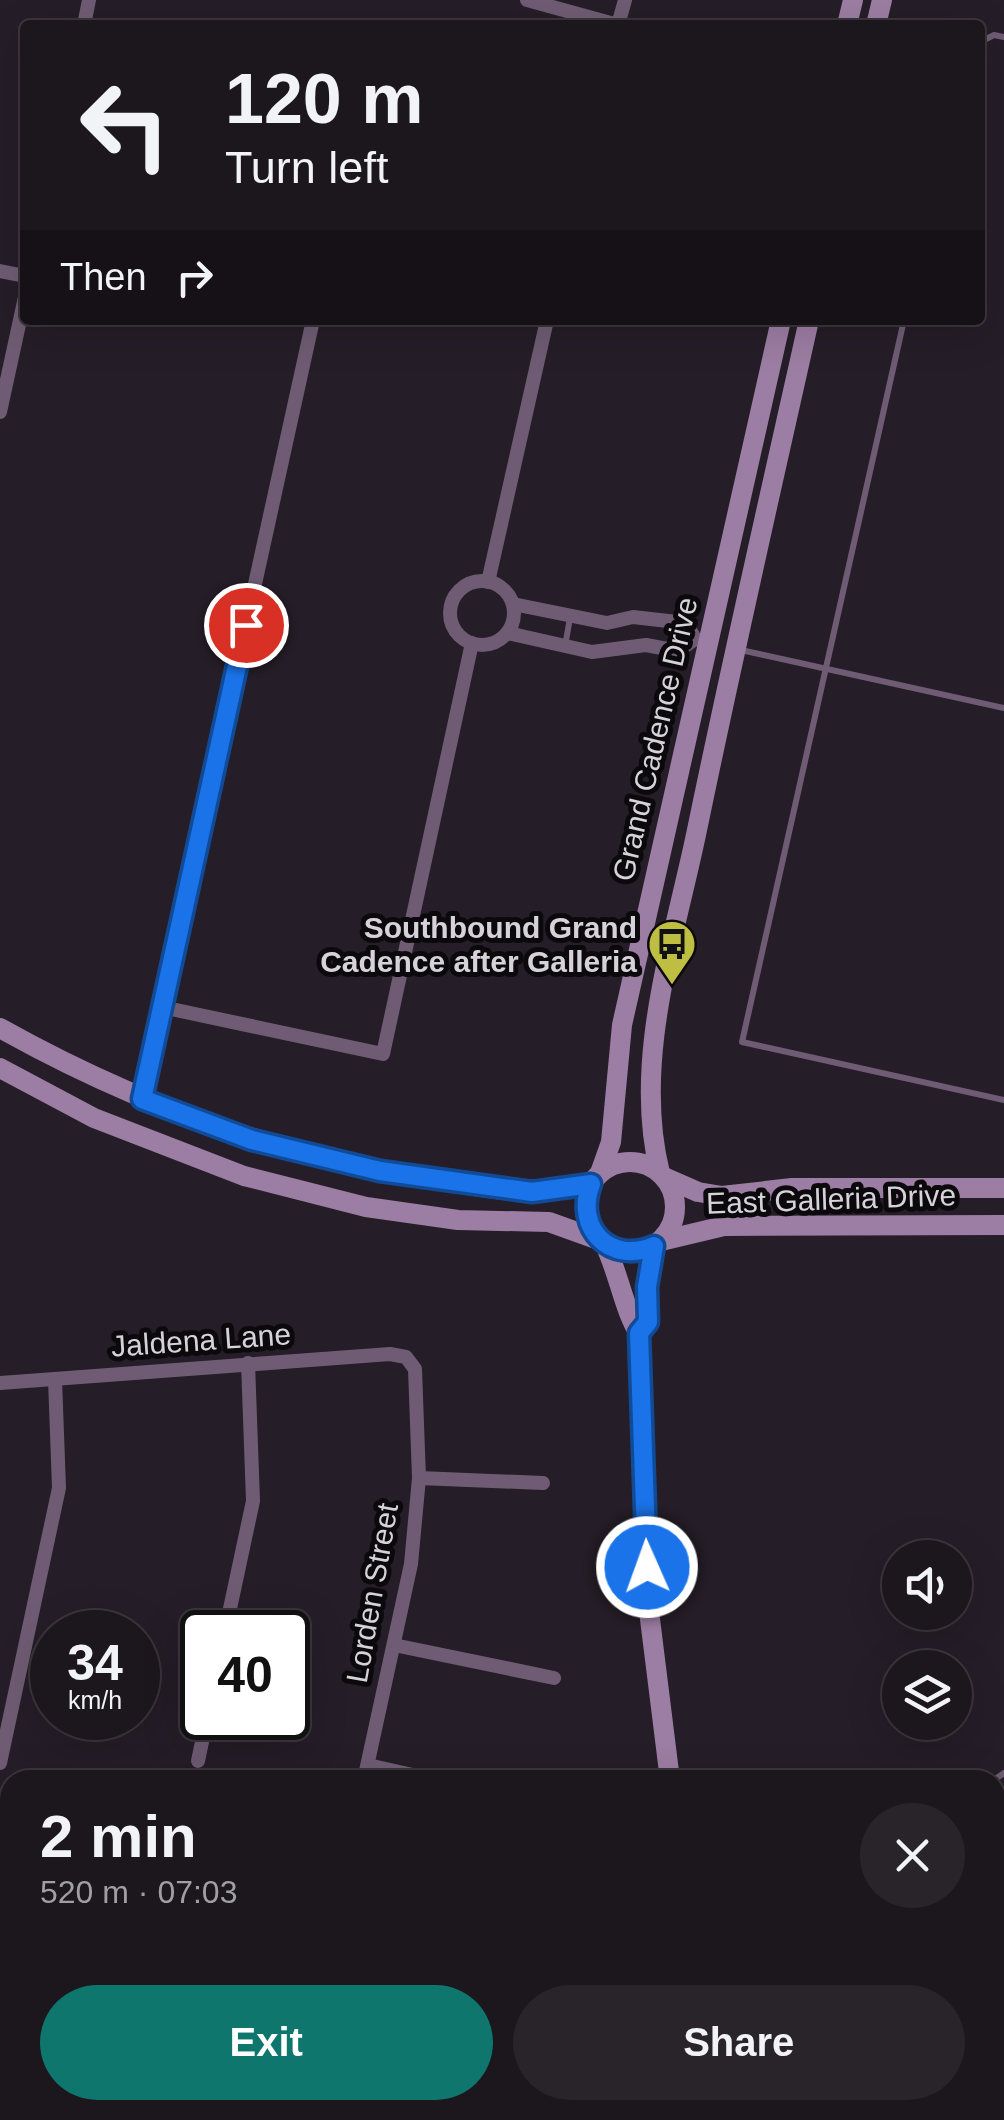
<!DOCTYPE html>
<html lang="en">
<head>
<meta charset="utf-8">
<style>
	body { margin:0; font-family:Helvetica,sans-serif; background:#29232a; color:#f1f3f6; height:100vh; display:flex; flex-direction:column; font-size:38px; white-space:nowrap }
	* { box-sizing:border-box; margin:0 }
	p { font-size:32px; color:#a09fa4 }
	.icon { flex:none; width:55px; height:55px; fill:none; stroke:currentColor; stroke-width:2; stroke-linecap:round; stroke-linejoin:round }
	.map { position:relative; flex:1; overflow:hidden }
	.panel { position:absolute; left:0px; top:1770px; width:1005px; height:350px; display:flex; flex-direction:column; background:#1c161d; border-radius:30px 30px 0 0; box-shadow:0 10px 40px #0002,0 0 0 2px #3a353b }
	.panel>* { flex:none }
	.hud { position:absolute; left:20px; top:20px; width:965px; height:305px; border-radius:10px; box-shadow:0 10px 40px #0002,0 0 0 2px #3a353b; background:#1c161d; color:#f1f3f6; overflow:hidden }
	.controls { position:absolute; left:882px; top:1540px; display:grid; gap:20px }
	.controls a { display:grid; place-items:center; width:90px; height:90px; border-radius:50%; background:#1c161d; box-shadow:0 10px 40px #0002,0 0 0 2px #3a353b; font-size:50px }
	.speed { position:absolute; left:30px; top:1610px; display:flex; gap:20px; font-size:50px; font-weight:700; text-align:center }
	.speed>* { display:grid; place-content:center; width:130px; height:130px; border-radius:50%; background:#1c161d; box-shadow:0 10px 40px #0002,0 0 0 2px #3a353b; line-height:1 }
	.speed small { font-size:25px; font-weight:400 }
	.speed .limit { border:5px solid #111; border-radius:15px; background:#fff; color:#111 }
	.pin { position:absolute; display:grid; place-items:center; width:85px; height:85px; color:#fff; margin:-42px; border:5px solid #fff; border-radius:50%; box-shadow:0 2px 10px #0007 }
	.me { position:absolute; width:110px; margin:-55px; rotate:358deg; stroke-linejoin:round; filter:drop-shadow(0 0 8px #0008) }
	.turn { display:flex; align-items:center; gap:35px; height:210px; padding:0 40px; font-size:45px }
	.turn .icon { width:130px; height:130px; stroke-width:2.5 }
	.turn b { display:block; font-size:70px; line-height:85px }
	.then { display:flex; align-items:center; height:95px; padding:0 40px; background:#0003; gap:20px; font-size:38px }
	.round { display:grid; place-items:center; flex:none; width:105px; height:105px; border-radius:52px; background:#29232a }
	.headline { display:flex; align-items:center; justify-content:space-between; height:170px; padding:0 40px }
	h1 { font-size:60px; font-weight:700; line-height:75px }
	.primary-button { display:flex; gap:20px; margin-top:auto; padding:20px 40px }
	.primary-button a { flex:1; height:115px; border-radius:60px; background:#0f766e; color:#fff; font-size:40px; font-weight:700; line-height:115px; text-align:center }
	.primary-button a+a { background:#29232a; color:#f1f3f6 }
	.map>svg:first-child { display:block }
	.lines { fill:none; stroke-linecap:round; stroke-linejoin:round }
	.lane { stroke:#6f5c74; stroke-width:6 }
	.street { stroke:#6f5c74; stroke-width:14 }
	.secondary { stroke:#9c7da3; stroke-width:20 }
	.route-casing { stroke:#114b97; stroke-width:25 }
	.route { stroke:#1a73e8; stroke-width:18 }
	.labels { text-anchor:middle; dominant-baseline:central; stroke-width:10; stroke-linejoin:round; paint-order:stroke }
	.street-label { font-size:30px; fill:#d7d2d9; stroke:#0c090d }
	.poi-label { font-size:30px; font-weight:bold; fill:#d7d2d9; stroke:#0c090d; text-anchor:end }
</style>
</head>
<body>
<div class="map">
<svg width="1004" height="2120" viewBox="0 0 1004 2120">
	<rect width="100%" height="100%" fill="#251d27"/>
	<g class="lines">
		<g class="lane">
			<polyline points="980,42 994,35 1004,37"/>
			<polyline points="904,320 742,1042 1004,1100"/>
			<polyline points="565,646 570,618"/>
			<polyline points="741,650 1004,708"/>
			<polyline points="994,1780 1004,1773"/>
			<polyline points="995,2096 1004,2098"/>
		</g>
		<g class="street">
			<polyline points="527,0 618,25"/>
			<polyline points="84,25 89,0"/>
			<polyline points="618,25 625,0"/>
			<polyline points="0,271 25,276"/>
			<polyline points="313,320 162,1007 383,1054 472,643"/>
			<polyline points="0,412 25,297"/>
			<circle cx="482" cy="613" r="32"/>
			<polyline points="488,582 547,320"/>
			<polyline points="513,604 607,623 633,617 686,623 695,639"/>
			<polyline points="508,633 592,652 646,645 678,651 695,639 708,642"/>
			<polyline points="142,1099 162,1007"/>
			<polyline points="0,1383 390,1354 406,1357 415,1369 419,1478 411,1564 364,1780"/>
			<polyline points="419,1478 543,1483"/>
			<polyline points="225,1632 253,1501 248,1363"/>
			<polyline points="394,1645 554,1678"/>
			<polyline points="198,1761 207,1718"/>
			<polyline points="0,1763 59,1488 55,1379"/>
			<polyline points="368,1765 435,1780"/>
			<polyline points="120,2120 122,2110"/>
			<polyline points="291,2120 293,2110"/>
			<polyline points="463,2120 465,2110"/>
		</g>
		<g class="secondary">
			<polyline points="847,25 853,0"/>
			<polyline points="876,25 882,0"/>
			<path d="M0,1028C136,1104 277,1156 431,1179C466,1184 503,1192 538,1192C555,1192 573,1186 591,1185"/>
			<polyline points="0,1068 94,1118 244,1176 366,1207 458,1220 549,1222 599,1240"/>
			<circle cx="630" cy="1207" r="45"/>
			<polyline points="600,1173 611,1142 622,1025 781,320"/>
			<path d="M660,1173C632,1061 674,941 697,830C732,660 771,490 809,320"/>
			<polyline points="666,1178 698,1192 722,1196 792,1188 1004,1188"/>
			<polyline points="661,1241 724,1226 1004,1225"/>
			<path d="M605,1245C618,1271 625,1313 639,1333L648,1603L670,1780"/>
			<polyline points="639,1333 648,1321 647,1287 654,1246"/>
			<polyline points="745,2110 746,2120"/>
		</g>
	</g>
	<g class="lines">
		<g class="route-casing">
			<path id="route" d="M246,625L142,1099L252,1140L380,1171L532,1192L591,1184C574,1228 610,1265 654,1246L647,1287L648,1322L639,1333L647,1567"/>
		</g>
		<use href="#route" class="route"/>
	</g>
	<defs>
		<g id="bus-pin" transform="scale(2.5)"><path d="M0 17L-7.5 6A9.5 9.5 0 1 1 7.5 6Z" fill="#bebf42" stroke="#0c090d"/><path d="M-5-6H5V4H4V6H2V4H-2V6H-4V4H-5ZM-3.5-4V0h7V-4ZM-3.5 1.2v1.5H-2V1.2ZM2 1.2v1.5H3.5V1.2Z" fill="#111"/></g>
	</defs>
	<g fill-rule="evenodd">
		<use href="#bus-pin" x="672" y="944"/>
	</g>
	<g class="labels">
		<g class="street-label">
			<text transform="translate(655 739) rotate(-77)">Grand Cadence Drive</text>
			<text transform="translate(831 1199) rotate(-2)">East Galleria Drive</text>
			<text transform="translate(201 1340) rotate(-4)">Jaldena Lane</text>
			<text transform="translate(372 1593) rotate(-80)">Lorden Street</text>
		</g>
		<g class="poi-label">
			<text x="637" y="927">Southbound Grand<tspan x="637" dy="34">Cadence after Galleria</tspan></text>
		</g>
	</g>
</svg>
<div class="controls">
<a><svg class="icon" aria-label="sound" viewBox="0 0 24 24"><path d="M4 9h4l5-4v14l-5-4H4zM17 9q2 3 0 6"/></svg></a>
<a><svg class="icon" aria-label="layers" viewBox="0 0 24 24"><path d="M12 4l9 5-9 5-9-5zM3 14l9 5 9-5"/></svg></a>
</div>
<div class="speed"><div>34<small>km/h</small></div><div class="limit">40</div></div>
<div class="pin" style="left:246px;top:625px;background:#d93025"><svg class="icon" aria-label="arrive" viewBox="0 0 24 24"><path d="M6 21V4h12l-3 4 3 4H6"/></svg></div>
<svg class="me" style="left:647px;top:1567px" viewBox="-20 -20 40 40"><circle r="17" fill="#1a73e8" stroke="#fff" stroke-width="3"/><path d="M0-11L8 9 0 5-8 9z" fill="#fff"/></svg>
<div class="hud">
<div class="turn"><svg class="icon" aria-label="left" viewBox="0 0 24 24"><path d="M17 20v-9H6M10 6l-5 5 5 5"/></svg><div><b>120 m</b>Turn left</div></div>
<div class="then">Then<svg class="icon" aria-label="right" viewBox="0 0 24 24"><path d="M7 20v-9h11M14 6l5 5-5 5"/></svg></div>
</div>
<section class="panel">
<div class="headline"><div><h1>2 min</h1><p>520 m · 07:03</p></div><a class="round"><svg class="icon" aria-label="close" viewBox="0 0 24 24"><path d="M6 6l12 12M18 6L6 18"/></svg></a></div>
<div class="primary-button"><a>Exit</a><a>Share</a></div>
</section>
</div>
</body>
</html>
